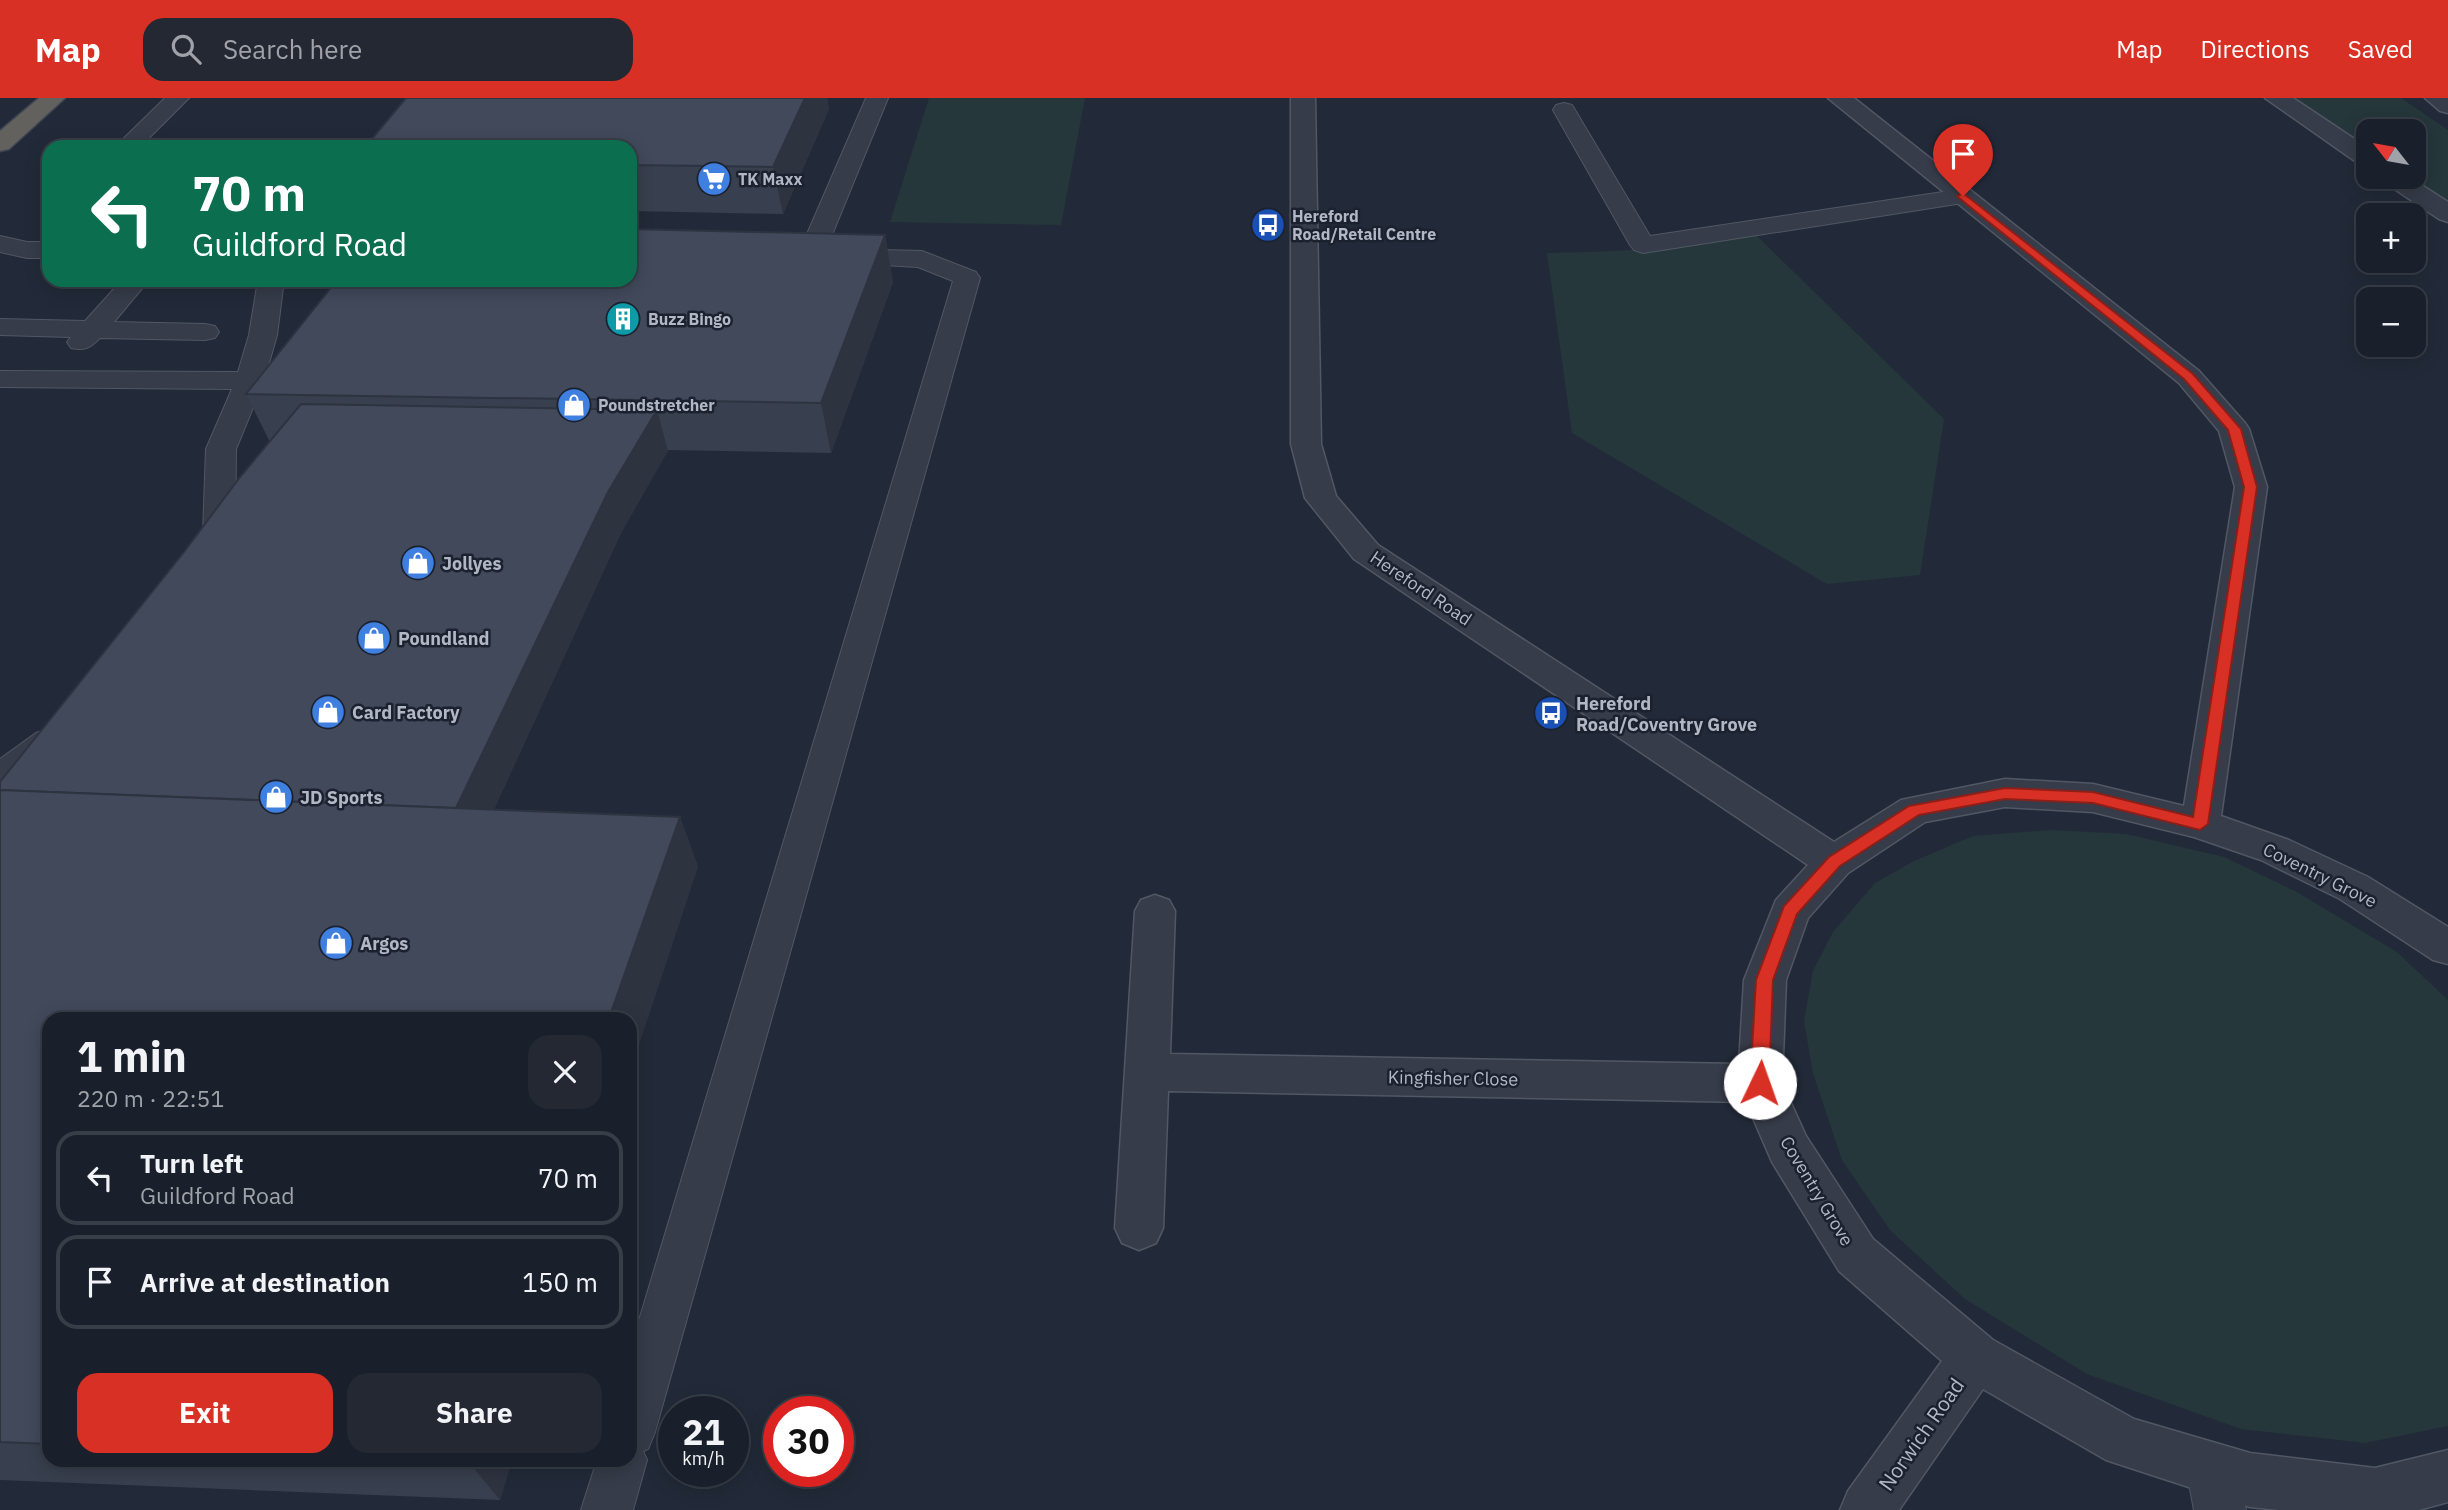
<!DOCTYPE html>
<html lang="en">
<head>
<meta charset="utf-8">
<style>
	body { margin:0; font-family:"IBM Plex Sans",sans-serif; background:#232833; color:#f1f3f6; height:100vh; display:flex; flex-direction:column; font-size:26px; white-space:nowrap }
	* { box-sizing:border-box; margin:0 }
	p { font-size:23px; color:#9fa3a9 }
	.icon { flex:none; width:38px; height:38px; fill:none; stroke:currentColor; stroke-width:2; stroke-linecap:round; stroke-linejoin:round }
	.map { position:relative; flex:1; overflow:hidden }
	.panel { position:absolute; left:42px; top:914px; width:595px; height:455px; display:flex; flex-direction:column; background:#1a202b; border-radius:21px; box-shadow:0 4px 18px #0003,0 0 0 2px #383e47 }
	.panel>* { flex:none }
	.hud { position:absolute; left:42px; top:42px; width:595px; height:147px; border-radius:21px; box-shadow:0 4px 18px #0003,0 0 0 2px #383e47; background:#0b6e4f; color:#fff; overflow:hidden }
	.needle { width:46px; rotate:301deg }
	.fabs { position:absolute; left:2356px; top:21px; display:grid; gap:14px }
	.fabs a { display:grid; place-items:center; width:70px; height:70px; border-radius:14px; background:#1a202b; box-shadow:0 4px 18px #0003,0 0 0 2px #383e47; font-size:35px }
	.speed { position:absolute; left:658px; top:1298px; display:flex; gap:14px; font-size:35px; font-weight:700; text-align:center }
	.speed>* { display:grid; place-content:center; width:91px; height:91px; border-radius:50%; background:#1a202b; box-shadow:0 4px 18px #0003,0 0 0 2px #383e47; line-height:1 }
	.speed small { font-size:18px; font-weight:400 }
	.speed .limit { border:10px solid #d22; background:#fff; color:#111 }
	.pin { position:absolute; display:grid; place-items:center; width:60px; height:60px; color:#fff; margin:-72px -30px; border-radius:50% 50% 50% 0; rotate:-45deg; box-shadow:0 0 7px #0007 }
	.pin .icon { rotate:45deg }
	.me { position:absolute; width:77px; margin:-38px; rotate:3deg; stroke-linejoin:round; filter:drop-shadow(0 0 5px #0008) }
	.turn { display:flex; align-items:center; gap:24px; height:147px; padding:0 35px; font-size:32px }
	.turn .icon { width:91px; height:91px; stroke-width:2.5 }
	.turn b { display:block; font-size:49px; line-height:60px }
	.round { display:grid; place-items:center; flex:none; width:74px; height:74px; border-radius:21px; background:#232833 }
	.summary { display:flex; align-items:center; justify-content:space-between; height:119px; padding:0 35px }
	h1 { font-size:42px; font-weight:800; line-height:52px }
	.button { display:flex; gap:14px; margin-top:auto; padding:14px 35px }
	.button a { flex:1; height:80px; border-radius:21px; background:#d93025; color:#fff; font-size:28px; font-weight:800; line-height:80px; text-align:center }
	.button a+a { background:#232833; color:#f1f3f6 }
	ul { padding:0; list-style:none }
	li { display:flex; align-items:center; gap:21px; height:94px; margin:0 14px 10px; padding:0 21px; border:4px solid #383e47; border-radius:21px }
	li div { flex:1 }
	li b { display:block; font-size:26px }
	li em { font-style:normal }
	header { display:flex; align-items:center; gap:42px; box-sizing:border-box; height:98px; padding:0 35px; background:#d93025; color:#fff }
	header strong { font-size:33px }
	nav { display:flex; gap:38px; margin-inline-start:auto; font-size:24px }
	.search { width:490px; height:63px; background:#232833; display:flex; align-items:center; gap:18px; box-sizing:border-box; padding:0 24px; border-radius:21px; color:#9fa3a9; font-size:26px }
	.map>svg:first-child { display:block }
	.green { fill:#25373b }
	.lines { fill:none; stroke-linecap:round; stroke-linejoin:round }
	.service-casing { stroke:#515764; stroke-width:2 }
	.minor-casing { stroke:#515764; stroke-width:3 }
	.tertiary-casing { stroke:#515764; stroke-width:3 }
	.trunk-casing { stroke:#3e4451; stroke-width:3 }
	.service { fill:#363c49; fill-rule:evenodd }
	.minor { fill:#363c49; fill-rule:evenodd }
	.tertiary { fill:#363c49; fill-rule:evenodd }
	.trunk { fill:#62615e; fill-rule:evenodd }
	.wall { fill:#383f4e }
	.shaded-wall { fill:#2e3340 }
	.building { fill:#41495b; stroke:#2e3340; stroke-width:2 }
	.route { fill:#d93025; stroke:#8d1f18; stroke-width:2 }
	.labels { text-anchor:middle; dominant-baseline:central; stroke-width:5; stroke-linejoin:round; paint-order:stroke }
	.far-poi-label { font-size:16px; font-weight:bold; fill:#b1b7c5; stroke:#1b212e; text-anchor:start }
	.poi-label { font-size:18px; font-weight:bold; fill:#b1b7c5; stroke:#1b212e; text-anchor:start }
	.street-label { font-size:18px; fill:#b1b7c5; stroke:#1b212e }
	.near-street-label { font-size:21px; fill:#b1b7c5; stroke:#1b212e }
</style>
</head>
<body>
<header>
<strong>Map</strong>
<div class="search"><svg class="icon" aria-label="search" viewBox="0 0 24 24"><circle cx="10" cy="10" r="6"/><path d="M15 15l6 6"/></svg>Search here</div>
<nav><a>Map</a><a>Directions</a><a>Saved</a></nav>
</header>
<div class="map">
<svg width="2448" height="1412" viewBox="0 0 2448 1412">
	<rect width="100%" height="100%" fill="#222a39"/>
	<g class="green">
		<polygon points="929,0 1085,0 1061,127 890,124"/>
		<polygon points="2294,0 2401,0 2448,32 2448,104 2411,79 2413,79 2413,33 2368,33 2368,50"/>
		<path d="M1756,137L1944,321L1920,477L1827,486L1572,335L1547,155C1620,154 1685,150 1756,137Z"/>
		<polygon points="2052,732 2126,736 2224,759 2295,793 2397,854 2448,902 2448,1328 2365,1345 2241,1331 2087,1276 1965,1201 1890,1132 1842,1062 1813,975 1804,923 1813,873 1833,834 1875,785 1914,763 1973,738"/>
	</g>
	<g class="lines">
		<g class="service-casing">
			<g id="service">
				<polygon points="165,0 189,0 140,49 115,49"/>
				<polygon points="866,0 888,0 823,159 819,164 810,167 801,164 797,159"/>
				<polygon points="1564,5 1572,7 1575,12 1650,138 1963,91 1972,93 1975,98 1972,103 1963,105 1643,155 1634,152 1630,147 1553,12 1556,7"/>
				<polygon points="0,138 27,144 49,144 49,160 27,160 0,154"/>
				<polygon points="838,151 922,153 976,174 980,180 655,1334 648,1351 643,1353 647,1362 633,1412 581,1412 597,1362 630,1362 630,1252 953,183 918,169 829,164 825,159 829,154"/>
				<path d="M122,182H149L114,224L205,226L215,228L219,234L215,240L205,242L100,240C90,250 85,253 71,250L67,244L71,239L0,237V221L85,223Z"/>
				<polygon points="258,182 284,182 277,237 264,283 236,351 235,436 218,459 207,462 196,459 191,452 203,435 206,351 232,291 0,289 0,273 238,274 249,237"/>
				<path d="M49,631L62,635L67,644C56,662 20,686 0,692V661L36,635Z"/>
				<polygon points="2211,1345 2229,1352 2236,1370 2246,1412 2194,1412 2186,1370 2193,1352"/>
			</g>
		</g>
		<g class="minor-casing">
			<g id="minor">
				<polygon points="1291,0 1315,0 1321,346 1336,398 1378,447 1834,744 1901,702 2005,681 2093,686 2184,708 2235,389 2219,333 2179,285 1828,0 1854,0 2199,273 2245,325 2249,331 2267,389 2221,718 2289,742 2368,779 2448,829 2448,866 2433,862 2340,801 2261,762 2194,739 2093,714 2005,709 1925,724 1848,775 1808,820 1786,882 1782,985 1806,1038 1873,1141 1993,1242 2134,1321 2250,1355 2375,1370 2448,1352 2448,1404 2419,1412 2279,1412 2250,1409 2106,1362 1983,1291 1899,1412 1840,1412 1848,1393 1942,1263 1839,1173 1772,1064 1746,1004 1168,993 1163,1130 1156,1145 1139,1152 1122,1145 1115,1130 1135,813 1141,802 1155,797 1169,802 1175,813 1170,956 1739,966 1744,882 1776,802 1808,767 1354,461 1305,400 1291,346"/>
				<polygon points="2265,0 2293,0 2368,50 2368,68 2359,66"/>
				<polygon points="2381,79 2409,79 2448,104 2448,124 2439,121 2384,84"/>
			</g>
		</g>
		<g class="tertiary-casing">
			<polygon id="tertiary" points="2425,0 2448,0 2448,15 2440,13"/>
		</g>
		<g class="trunk-casing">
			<polygon id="trunk" points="39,0 65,0 9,51 0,53 0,33"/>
		</g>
		<use href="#service" class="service"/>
		<use href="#minor" class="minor"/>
		<use href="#tertiary" class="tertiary"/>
		<use href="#trunk" class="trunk"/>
	</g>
	<g class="wall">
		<polygon points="406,0 827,0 829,11 783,116 630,113 630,49"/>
		<polygon points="885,137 893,184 831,355 668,352 621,435 494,711 680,719 698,769 49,920 49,1362 512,1362 500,1402 0,1382 0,684 184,454 270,344 246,296"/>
	</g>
	<g class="shaded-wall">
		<polygon points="805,0 827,0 829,11 783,116 773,69"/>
		<polygon points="885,137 893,184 831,355 821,305"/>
		<polygon points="657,312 668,353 621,435 471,762 450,721 608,394"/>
		<polygon points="680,719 698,769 630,974 630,920 609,920"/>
		<polygon points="467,1362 512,1362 500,1402"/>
	</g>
	<g class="building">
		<polygon points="406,0 805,0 773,69 630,67 630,49 365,49"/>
		<polygon points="630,131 885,137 821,305 246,296 337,182 630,182"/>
		<polygon points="301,306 657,312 608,394 456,710 0,692 0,684 184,454 240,379"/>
		<polygon points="0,692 680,719 609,920 49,920 49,1346 0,1344"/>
	</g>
	<polygon class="route" points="1963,95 2193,276 2241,331 2257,389 2208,726 2200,732 2093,705 2005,701 1919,717 1840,768 1797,816 1773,882 1769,985 1766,990 1760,993 1753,990 1750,985 1756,882 1784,808 1829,759 1909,708 2005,690 2093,694 2193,719 2244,389 2228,332 2184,281 1959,100 1957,98"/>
	<defs>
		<g id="supermarket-disc" transform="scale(1.75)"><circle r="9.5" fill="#3f7fe0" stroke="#1b212e"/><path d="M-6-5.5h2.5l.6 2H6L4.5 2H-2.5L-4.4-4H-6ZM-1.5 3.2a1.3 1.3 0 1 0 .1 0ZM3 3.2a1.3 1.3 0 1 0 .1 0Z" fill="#fff"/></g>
		<g id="bus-disc" transform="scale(1.75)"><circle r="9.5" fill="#1a4fb4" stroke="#1b212e"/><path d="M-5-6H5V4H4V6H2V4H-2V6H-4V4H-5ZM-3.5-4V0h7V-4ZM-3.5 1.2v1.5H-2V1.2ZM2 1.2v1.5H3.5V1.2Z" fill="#fff"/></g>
		<g id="building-disc" transform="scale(1.75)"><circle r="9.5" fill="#0f9aa8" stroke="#1b212e"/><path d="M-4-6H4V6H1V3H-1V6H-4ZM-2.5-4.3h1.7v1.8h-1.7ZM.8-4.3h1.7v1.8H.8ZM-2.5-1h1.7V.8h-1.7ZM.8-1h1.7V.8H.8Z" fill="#fff"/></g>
		<g id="shop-disc" transform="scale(1.75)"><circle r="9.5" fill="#3f7fe0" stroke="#1b212e"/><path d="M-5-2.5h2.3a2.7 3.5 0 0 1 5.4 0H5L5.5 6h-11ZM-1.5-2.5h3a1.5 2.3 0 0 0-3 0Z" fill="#fff"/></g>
	</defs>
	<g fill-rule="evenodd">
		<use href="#supermarket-disc" x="714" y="81"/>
		<use href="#bus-disc" x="1268" y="127"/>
		<use href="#building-disc" x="623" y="221"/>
		<use href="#shop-disc" x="574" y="307"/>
		<use href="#shop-disc" x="418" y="465"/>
		<use href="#shop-disc" x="374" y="540"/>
		<use href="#shop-disc" x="328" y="614"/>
		<use href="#bus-disc" x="1551" y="615"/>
		<use href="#shop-disc" x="276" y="699"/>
		<use href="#shop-disc" x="336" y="845"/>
	</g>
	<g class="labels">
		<g class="far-poi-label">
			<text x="738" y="81">TK Maxx</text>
			<text x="1292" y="118">Hereford<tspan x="1292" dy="18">Road/Retail Centre</tspan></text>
			<text x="648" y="221">Buzz Bingo</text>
			<text x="598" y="307">Poundstretcher</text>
		</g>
		<g class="poi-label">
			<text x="442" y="465">Jollyes</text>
			<text x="398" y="540">Poundland</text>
			<text x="1576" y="605">Hereford<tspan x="1576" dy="21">Road/Coventry Grove</tspan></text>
			<text x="352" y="614">Card Factory</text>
			<text x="300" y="699">JD Sports</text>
			<text x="360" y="845">Argos</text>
		</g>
		<g class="street-label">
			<text transform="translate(1421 490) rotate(34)">Hereford Road</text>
			<text transform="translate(2320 777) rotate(26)">Coventry Grove</text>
			<text transform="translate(1453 980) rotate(1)">Kingfisher Close</text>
			<text transform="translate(1817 1093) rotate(59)">Coventry Grove</text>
		</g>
		<g class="near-street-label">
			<text transform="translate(1921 1336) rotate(-55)">Norwich Road</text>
		</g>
	</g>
</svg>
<div class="fabs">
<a><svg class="needle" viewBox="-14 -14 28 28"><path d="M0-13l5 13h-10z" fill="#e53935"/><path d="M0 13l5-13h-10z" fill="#9fa3a9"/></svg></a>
<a>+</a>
<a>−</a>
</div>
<div class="speed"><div>21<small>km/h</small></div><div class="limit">30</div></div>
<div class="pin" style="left:1963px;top:98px;background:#d93025"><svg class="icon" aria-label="arrive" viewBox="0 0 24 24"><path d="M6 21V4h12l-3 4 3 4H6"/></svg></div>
<svg class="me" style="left:1760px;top:985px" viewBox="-20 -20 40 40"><circle r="19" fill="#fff"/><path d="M0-13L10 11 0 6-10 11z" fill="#d93025"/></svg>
<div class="hud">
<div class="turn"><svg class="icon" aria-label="left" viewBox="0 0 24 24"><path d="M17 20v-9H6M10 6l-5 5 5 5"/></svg><div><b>70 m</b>Guildford Road</div></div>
</div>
<section class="panel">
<div class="summary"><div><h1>1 min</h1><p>220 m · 22:51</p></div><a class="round"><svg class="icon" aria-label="close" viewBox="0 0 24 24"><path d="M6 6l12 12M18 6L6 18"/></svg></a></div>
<ul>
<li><svg class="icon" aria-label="left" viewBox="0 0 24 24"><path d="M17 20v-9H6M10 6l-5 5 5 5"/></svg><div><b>Turn left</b><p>Guildford Road</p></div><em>70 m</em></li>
<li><svg class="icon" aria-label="arrive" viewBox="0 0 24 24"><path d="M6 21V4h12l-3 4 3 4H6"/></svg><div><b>Arrive at destination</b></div><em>150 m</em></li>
</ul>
<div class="button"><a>Exit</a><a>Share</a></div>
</section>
</div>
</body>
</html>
